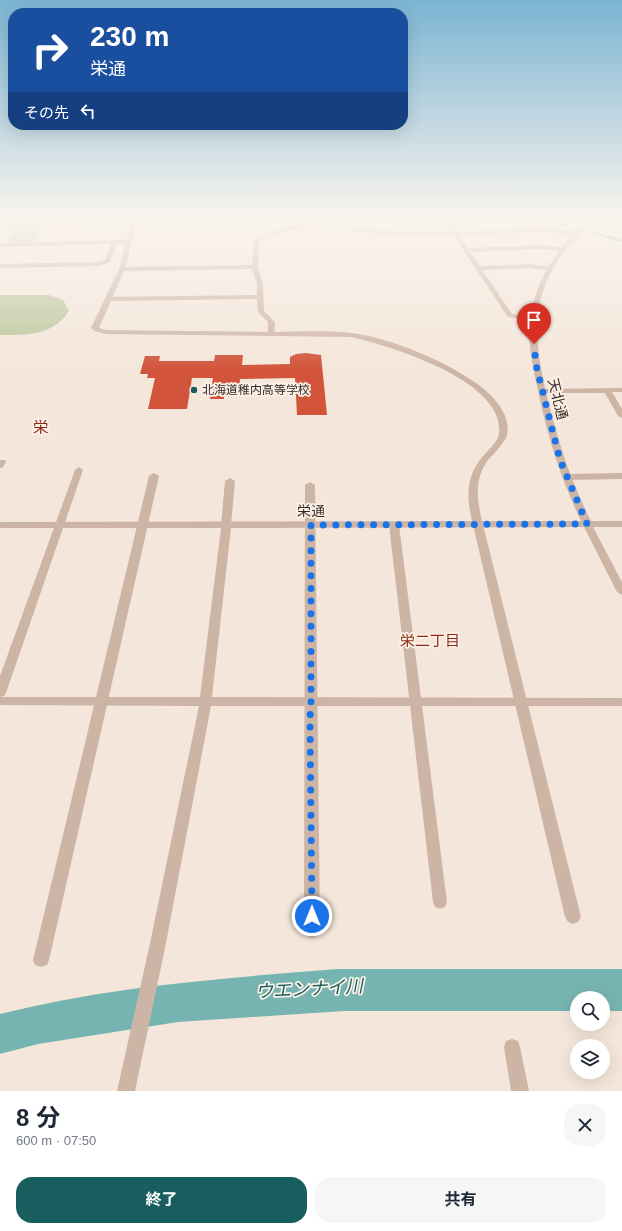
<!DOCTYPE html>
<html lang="ja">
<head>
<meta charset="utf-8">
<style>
	body { margin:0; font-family:Helvetica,"Noto Sans JP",sans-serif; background:#f6f6f7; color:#1f2937; height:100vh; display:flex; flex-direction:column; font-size:15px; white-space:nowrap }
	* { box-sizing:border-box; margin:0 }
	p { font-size:13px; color:#747a83 }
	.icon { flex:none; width:22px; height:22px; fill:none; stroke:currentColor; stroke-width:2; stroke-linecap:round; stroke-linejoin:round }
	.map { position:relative; height:1091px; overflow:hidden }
	.side { display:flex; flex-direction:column; background:#fff; flex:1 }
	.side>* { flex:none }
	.top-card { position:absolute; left:8px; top:8px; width:400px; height:122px; border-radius:16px; box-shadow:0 4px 16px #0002; background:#1a4fa0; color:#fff; overflow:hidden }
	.fabs { position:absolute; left:570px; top:991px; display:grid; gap:8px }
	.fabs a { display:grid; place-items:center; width:40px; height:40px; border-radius:50%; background:#fff; box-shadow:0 4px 16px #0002; font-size:20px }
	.pin { position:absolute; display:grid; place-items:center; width:34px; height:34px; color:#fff; margin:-41px -17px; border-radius:50% 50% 50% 0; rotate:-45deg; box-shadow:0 0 4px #0007 }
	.pin .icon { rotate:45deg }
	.me { position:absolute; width:44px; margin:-22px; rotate:0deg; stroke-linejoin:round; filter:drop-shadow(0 0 3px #0008) }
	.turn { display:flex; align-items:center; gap:14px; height:84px; padding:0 16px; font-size:18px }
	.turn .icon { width:52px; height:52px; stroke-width:2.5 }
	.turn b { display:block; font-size:28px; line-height:34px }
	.then { display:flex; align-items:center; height:38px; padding:0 16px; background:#0003; gap:8px; font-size:15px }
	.round { display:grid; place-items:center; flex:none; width:42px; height:42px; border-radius:16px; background:#f6f6f7 }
	.summary { display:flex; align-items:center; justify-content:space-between; height:68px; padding:0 16px }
	h1 { font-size:24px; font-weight:700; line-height:30px }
	.cta { display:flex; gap:8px; margin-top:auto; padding:8px 16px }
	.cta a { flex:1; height:46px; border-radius:16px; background:#185e5e; color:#fff; font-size:16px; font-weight:700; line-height:46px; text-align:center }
	.cta a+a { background:#f6f6f7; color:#1f2937 }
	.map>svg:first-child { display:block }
	.green { fill:#b9c599 }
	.water { fill:#76b4b2 }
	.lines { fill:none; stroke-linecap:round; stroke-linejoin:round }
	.stream { stroke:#76b4b2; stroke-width:2.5 }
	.building { fill:#d2553b }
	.minor { fill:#cdb5a5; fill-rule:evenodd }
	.tertiary { fill:#cdb5a5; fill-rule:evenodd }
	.route { stroke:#1a73e8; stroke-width:7; stroke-dasharray:0 12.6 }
	.poi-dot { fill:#185e5e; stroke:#fbf1e7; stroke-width:1.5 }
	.labels { text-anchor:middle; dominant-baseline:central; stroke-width:3.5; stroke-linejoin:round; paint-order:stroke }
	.far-poi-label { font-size:12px; fill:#382b27; stroke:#fbf1e7; text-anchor:start }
	.street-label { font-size:14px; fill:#382b27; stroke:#fbf1e7 }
	.neighbourhood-label { font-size:15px; fill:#8f2c18; stroke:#fbf1e7 }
	.quarter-label { font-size:16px; fill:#8f2c18; stroke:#fbf1e7 }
	.near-water-label { font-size:18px; font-style:italic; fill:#185e5e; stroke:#fbf1e7 }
</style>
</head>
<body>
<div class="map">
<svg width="622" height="1091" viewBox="0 0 622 1091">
	<rect width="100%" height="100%" fill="#f4e6da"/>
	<g class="green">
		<polygon points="43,226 35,242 7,243 15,227"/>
		<path d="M0,295H49L63,300L69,311C53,336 26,335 0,335Z"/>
	</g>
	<path class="water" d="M338,969H622V1011H603V998H577V1011H344L178,1022L38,1044L0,1054V1014C110,986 225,978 338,969Z"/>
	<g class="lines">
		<g class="stream">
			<polyline points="553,217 555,223 565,226"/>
			<polyline points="592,232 622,241"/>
		</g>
	</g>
	<polygon class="building" points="306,353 321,355 327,415 297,415 295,378 240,379 239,393 236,393 235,395 224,395 224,399 210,399 213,378 192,378 187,409 148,409 155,378 147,378 148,374 140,374 145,356 160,356 159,361 214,361 215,355 243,355 242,365 290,364 290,357 296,354"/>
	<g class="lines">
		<g class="minor">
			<polygon points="257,217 265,218 260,222 0,227 0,223 258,218"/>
			<path d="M361,217H447L457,232L535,228L525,217H531L541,228L576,231L579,233L576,235L539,232L459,235L468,248L542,245L564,248L565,249L562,251L542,249L470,252L480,266L530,264L551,267L552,268L549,270L530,268L482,270L512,314L535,317V319L533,320L508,317L453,235C435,236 416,237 398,236C351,232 302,216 259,242L258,267L263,284L264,311L275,322L274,335H268V322L258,312L257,299L108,301L105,299L108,297L257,295V284L252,269L122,271L119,269L122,267L252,265L254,240L269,231L290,226L310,224L414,233L451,232L442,219L365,222Z"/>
			<polygon points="115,240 129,240 132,242 129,244 117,244 110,262 99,266 0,268 0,264 98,262 105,260 111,244 0,247 0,243"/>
			<polygon points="622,388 622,392 612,392 622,409 622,418 618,416 605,393 542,393 538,391 542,389"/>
			<polygon points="0,460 5,460 6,462 3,467 0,468"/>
			<polygon points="79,467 83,470 6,693 4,696 0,697 0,676 75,470"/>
			<polygon points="154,473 159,476 49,960 47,965 41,967 35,965 33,960 149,476"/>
			<polygon points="622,473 622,479 566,480 561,477 566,474"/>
			<polygon points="230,478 235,481 231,525 226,528 221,525 225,481"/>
			<polygon points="310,482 315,485 320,931 317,936 312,938 307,936 304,931 305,485"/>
			<polygon points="394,522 399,525 447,902 445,907 440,909 435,907 433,902 389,525"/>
			<polygon points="478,522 483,525 581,917 578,922 573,924 568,922 565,917 473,525"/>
			<polygon points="512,1039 518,1041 520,1047 529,1091 511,1091 504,1047 506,1041"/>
		</g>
		<path class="tertiary" d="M132,217H138L125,269L99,328L106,330C161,331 217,331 272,332C298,332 326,330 351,333C390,337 453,364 484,389C497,400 513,419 506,438C501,446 495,453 488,460C474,479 477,500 482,521H581C563,483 550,445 541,404C537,385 532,366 530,347C525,294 552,252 590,217H596C579,236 561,251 550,274C529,316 538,358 548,401C559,445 571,481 591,521H622V527H593L622,582V595L617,592L584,527L231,528L212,697L622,698V706H211L165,948L135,1091H117L149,948L199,706L0,705V697H200L221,528H0V522L472,521C466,495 466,474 485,454C490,448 498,441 499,434C506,381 391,346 351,337L106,334L94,331L91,328L119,269Z"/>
	</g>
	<linearGradient id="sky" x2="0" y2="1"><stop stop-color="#7ab4d2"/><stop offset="0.59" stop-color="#faf4ee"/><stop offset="1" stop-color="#faf4ee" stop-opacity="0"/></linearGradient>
	<rect width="622" height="370" fill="url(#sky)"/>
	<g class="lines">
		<polyline class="route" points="312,916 310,720 311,702 311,525 587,524 560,460 536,365 534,344"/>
	</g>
	<circle class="poi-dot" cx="194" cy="390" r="4"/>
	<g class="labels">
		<g class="far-poi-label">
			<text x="202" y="390">北海道稚内高等学校</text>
		</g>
		<g class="street-label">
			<text transform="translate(558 399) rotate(76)">天北通</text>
			<text x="311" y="511">栄通</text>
		</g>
		<g class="neighbourhood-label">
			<text x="430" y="640">栄二丁目</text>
		</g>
		<g class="quarter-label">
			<text x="41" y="427">栄</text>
		</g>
		<g class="near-water-label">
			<text transform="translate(309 989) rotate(-3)">ウエンナイ川</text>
		</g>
	</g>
</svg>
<div class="fabs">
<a><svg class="icon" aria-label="search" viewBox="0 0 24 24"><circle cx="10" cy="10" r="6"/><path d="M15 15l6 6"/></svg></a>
<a><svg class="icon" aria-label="layers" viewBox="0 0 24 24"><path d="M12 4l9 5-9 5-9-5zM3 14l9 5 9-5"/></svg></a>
</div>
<div class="pin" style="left:534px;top:344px;background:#d93025"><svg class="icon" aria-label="arrive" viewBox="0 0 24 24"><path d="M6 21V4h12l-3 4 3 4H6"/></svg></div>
<svg class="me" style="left:312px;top:916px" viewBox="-20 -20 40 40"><circle r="17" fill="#1a73e8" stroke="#fff" stroke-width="3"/><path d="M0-11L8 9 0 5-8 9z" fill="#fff"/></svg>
<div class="top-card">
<div class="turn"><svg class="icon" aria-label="right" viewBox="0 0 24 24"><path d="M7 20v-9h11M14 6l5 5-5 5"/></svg><div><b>230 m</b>栄通</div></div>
<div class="then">その先<svg class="icon" aria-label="left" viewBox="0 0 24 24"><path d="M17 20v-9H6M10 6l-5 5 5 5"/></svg></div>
</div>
</div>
<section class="side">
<div class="summary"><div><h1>8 分</h1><p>600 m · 07:50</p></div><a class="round"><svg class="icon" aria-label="close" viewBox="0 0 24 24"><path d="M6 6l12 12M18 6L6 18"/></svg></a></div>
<div class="cta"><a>終了</a><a>共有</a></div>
</section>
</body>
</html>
